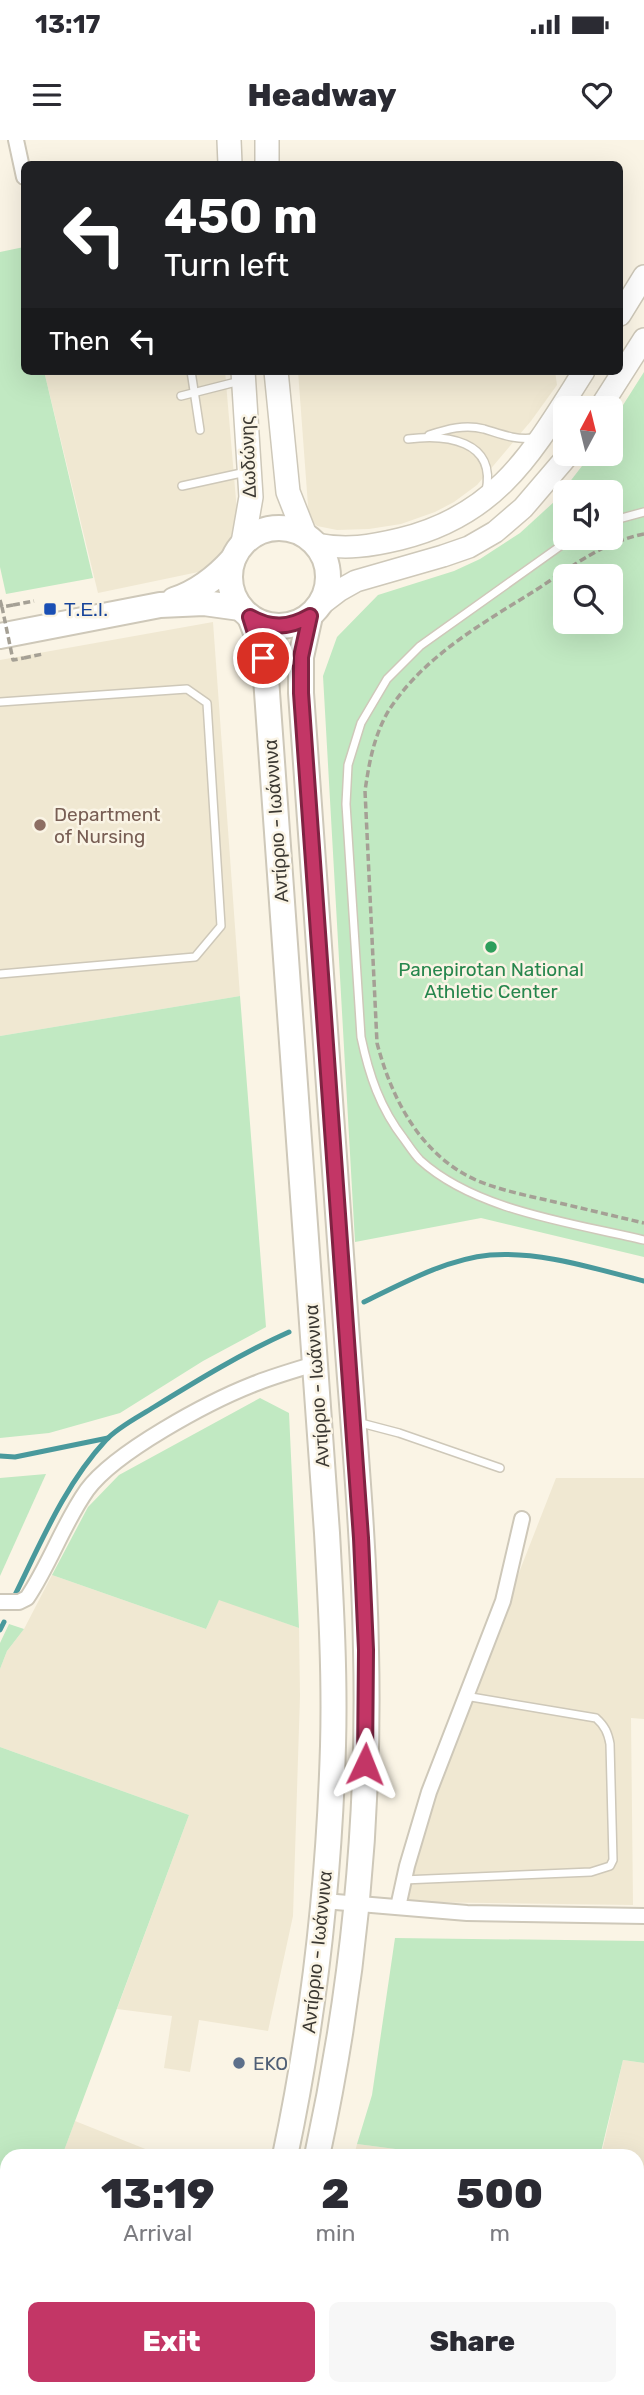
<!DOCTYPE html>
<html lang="en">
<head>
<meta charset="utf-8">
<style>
	body { margin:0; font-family:Rubik,sans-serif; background:#f7f7f7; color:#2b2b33; height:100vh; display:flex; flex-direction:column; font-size:26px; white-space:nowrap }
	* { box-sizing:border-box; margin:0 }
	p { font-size:23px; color:#7c7c81 }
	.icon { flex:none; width:38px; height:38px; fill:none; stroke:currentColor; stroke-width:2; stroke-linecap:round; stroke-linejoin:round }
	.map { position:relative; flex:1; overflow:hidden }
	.details { position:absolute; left:0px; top:2009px; width:644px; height:247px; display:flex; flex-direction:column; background:#fff; border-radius:21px 21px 0 0; box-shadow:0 7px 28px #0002 }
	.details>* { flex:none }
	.banner { position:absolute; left:21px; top:21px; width:602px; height:214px; border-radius:10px; box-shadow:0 7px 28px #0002; background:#202124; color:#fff; overflow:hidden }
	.needle { width:46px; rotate:7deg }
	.buttons { position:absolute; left:553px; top:256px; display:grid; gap:14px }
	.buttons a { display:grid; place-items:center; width:70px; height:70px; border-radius:10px; background:#fff; box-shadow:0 7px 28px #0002; font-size:35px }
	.pin { position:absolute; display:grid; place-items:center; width:60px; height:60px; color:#fff; margin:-30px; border:4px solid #fff; border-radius:50%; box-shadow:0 2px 7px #0007 }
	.me { position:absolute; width:77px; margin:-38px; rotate:2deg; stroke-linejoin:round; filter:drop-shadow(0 0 5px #0008) }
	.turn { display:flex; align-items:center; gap:24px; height:147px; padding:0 28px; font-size:32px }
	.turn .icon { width:91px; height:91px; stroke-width:2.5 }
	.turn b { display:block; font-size:49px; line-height:60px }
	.then { display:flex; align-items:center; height:66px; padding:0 28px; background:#0003; gap:14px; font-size:26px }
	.eta { display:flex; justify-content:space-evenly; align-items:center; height:119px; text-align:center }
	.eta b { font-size:42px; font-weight:800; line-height:49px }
	.action { display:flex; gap:14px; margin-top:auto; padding:14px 28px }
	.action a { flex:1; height:80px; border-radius:10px; background:#c33666; color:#fff; font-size:28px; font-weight:800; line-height:80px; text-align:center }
	.action a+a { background:#f7f7f7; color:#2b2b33 }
	.status { display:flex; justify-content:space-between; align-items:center; height:49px; padding:0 35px; background:#fff; direction:ltr }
	.status svg { height:19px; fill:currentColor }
	header { display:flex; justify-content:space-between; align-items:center; height:91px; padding:0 28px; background:#fff; font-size:32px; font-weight:800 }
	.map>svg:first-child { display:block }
	.built { fill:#f0e8d2 }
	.green { fill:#c1e9c2; fill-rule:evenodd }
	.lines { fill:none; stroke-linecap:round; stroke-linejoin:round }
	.stream { stroke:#49999c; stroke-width:5 }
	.service-casing { stroke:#cec8b9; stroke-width:10 }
	.minor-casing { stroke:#cec8b9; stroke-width:18 }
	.secondary-casing { stroke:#cec8b9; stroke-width:24 }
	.primary-casing { stroke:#cec8b9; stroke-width:26 }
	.trunk-casing { stroke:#cec8b9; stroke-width:28 }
	.path { stroke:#a5a095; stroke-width:3.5; stroke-dasharray:7 3.5; stroke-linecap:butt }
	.service { stroke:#fff; stroke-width:7 }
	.minor { stroke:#fff; stroke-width:14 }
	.secondary { stroke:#fff; stroke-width:21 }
	.primary { stroke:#fff; stroke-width:23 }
	.trunk { stroke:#fff; stroke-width:24 }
	.path-bridge { stroke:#a5a095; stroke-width:3.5; stroke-dasharray:7 3.5; stroke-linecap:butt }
	.route-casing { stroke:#7f2342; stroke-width:18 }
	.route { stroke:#c33666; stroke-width:12 }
	.transit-dot { fill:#1a4fb4; stroke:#faf4e5; stroke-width:2.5 }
	.education-dot { fill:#8d6e63; stroke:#faf4e5; stroke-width:2.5 }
	.leisure-dot { fill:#2e9e5b; stroke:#faf4e5; stroke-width:2.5 }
	.service-dot { fill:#5c6f8a; stroke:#faf4e5; stroke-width:2.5 }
	.labels { text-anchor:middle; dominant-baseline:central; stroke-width:5; stroke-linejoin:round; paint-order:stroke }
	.street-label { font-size:19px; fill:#3b3832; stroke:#faf4e5 }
	.transit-label { font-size:19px; fill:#164399; stroke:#faf4e5; text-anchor:start }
	.education-label { font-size:19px; fill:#785e54; stroke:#faf4e5; text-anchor:start }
	.leisure-label { font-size:19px; fill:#27864d; stroke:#faf4e5 }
	.service-label { font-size:19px; fill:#4e5e75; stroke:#faf4e5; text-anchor:start }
</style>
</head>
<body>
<div class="status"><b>13:17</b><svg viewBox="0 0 49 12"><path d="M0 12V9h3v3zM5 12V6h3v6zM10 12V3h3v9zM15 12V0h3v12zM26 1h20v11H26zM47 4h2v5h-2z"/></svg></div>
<header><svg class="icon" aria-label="menu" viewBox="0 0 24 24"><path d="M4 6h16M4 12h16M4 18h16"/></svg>Headway<svg class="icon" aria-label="heart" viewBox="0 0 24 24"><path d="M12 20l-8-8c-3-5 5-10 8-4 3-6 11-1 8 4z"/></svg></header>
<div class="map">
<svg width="644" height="2255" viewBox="0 0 644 2255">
	<rect width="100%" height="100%" fill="#faf4e5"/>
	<g class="built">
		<polygon points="44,231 225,231 239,395 227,417 208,430 98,453"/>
		<polygon points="298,231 555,231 557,245 531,281 477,345 454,362 435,372 401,384 369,389 337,390 317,386 309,379"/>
		<polygon points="213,482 240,856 0,896 0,520"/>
		<polygon points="556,1338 644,1338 644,1579 631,1578 633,1765 406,1762 419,1700 466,1568"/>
		<polygon points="52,1435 206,1489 219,1459 299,1488 300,1556 293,1776 268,1891 199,1880 190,1932 164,1928 172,1876 117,1869 189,1675 0,1607 0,1529 7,1511 24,1489"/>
		<polygon points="623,1920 644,1923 644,2150 637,2190 637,2016 601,2016"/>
		<polygon points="75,1981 163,2016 62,2016"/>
		<polygon points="357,2004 449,2016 354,2016"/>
		<polygon points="7,2162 7,2249 192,2249 191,2255 0,2255 0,2180"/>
	</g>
	<g class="green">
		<polygon points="24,107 24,231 44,231 93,438 6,454 0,427 0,112"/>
		<path d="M644,232V1117L481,1078L355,1102L323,536L337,497L378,455L454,431L480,419L520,393L555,361L592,313H611V284ZM565,352H611V397H565ZM565,436H611V481H565Z"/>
		<polygon points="240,856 266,1187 203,1221 120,1273 49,1293 0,1298 0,896"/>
		<polygon points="260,1258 289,1273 299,1488 219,1460 206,1489 52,1435 88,1367 119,1335"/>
		<polygon points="46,1334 0,1436 0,1338"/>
		<polygon points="9,1484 24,1489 7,1511 0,1529 0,1503"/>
		<polygon points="0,1607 189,1675 62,2016 7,2016 7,2162 0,2180"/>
		<polygon points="395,1798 644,1801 644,1923 623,1920 600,2016 449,2016 357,2004 372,1955"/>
		<polygon points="291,2249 627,2249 626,2255 290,2255"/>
	</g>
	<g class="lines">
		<g class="stream">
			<path d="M364,1162C403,1143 447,1119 490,1115C542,1111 595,1129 644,1141"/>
			<polyline points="0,1316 15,1317 108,1298"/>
			<path d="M12,1461C39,1407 64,1345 106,1300C118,1287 138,1277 154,1267C198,1240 242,1213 289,1192"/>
			<polyline points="0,1490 4,1482"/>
		</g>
		<g class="service-casing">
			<g id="service">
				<polyline points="191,231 200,290"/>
				<polyline points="181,256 240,241"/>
				<path d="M429,295C447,289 465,284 484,289C501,294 514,300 533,298"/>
				<path d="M408,299C445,294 497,300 486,351"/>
				<polyline points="182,346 246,332"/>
				<polyline points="611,381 644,372"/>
				<path d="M573,397L420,506L387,539L361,583L348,625L346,664L361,897C369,935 380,968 404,999C409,1006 414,1014 420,1020C476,1071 573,1083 644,1100"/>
				<polyline points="0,562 187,549 207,563 221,786 195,817 0,834"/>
				<polyline points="357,1282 399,1293 500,1328"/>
				<path d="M403,1740L591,1732L610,1726L613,1720L610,1604C608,1593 605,1586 596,1578L465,1556"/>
			</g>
		</g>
		<g class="minor-casing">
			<g id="minor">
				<polyline points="16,0 24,37"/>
				<path d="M0,1462H19L27,1458C50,1424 63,1384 87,1350C115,1312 208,1262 254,1244C274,1236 295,1230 315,1224"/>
				<polyline points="324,1761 467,1773 644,1776"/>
				<polyline points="398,1767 407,1726 429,1652 503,1461 522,1379"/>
			</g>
		</g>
		<g class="secondary-casing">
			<g id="secondary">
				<polyline points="620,175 644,136"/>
				<polyline points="600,268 644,199"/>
				<path d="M316,404C346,410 371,406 400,399C499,375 533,311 584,231"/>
				<polyline points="319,466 340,450 356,441 443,416 469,407 495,392 523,368 570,313"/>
			</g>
		</g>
		<g class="primary-casing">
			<g id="primary">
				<polyline points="229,0 230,24"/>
				<polyline points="267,0 267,24"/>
				<polyline points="243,231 251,357 243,403"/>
				<polyline points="276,231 288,352 305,395"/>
			</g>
		</g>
		<g class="trunk-casing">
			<g id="trunk">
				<circle cx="279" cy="437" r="49"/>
				<path d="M174,460C198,452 216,438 233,419"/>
				<path d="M310,476L301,517V553C316,759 331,965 345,1171C353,1284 364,1397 366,1510C370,1680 353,1850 317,2016"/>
				<path d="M250,477L258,498L266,538L327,1393C331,1464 335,1535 333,1606C329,1745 314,1879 285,2016"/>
				<polyline points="0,496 160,465 204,463 240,468"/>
				<polyline points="222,2255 223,2249"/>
				<polyline points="255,2255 257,2249"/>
			</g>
		</g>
		<g class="path">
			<path d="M644,394C603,402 571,427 536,450C483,483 424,516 389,570C374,595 369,623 365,651L377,903C392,960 421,1016 478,1041C503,1051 529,1056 555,1062C585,1069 614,1076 644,1083"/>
			<polyline points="594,397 603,407"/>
			<polyline points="0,460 2,467"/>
			<polyline points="13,465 34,461"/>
			<polyline points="24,518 43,514"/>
		</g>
		<use href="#service" class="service"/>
		<use href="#minor" class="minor"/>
		<use href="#secondary" class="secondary"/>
		<use href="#primary" class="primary"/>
		<use href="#trunk" class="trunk"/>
		<polyline class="path-bridge" points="13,465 2,467 13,520 24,518"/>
	</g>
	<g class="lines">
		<g class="route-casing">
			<path id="route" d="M263,518L250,477C271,489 289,488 310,476L301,517V553L361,1398L366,1510L365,1624"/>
		</g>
		<use href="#route" class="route"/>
	</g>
	<rect class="transit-dot" x="43" y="462" width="14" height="14" rx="3.5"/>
	<circle class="education-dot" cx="40" cy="685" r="7"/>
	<circle class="leisure-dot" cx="491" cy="807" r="7"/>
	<circle class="service-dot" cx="239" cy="1923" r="7"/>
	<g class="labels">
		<g class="street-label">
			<text transform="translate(248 317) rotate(-92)">Δωδώνης</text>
			<text transform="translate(276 681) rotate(-94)">Αντίρριο - Ιωάννινα</text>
			<text transform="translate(317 1246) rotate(-94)">Αντίρριο - Ιωάννινα</text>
			<text transform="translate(317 1812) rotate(-84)">Αντίρριο - Ιωάννινα</text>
		</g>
		<g class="transit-label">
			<text x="64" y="469">Τ.Ε.Ι.</text>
		</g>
		<g class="education-label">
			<text x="54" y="674">Department<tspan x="54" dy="22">of Nursing</tspan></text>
		</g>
		<g class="leisure-label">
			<text x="491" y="829">Panepirotan National<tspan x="491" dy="22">Athletic Center</tspan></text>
		</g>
		<g class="service-label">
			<text x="253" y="1923">EKO</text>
		</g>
	</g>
</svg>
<div class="buttons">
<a><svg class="needle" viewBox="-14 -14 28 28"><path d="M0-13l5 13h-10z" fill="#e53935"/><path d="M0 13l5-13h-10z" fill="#7c7c81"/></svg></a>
<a><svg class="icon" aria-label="sound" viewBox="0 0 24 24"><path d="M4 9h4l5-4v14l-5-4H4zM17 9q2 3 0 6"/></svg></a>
<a><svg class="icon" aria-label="search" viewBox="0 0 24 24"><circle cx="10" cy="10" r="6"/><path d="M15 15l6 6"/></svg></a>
</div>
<div class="pin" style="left:263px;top:518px;background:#d93025"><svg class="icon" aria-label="arrive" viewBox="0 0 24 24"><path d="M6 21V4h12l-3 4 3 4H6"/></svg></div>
<svg class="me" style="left:365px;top:1624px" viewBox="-20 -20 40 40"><path d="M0-17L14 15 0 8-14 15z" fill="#c33666" stroke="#fff" stroke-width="4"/></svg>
<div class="banner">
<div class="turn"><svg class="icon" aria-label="left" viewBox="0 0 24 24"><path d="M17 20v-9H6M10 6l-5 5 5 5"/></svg><div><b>450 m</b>Turn left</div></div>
<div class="then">Then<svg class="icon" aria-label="left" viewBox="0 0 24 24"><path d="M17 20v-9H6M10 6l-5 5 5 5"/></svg></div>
</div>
<section class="details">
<div class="eta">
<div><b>13:19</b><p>Arrival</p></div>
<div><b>2</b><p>min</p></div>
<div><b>500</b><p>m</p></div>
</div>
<div class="action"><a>Exit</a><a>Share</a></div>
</section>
</div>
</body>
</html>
